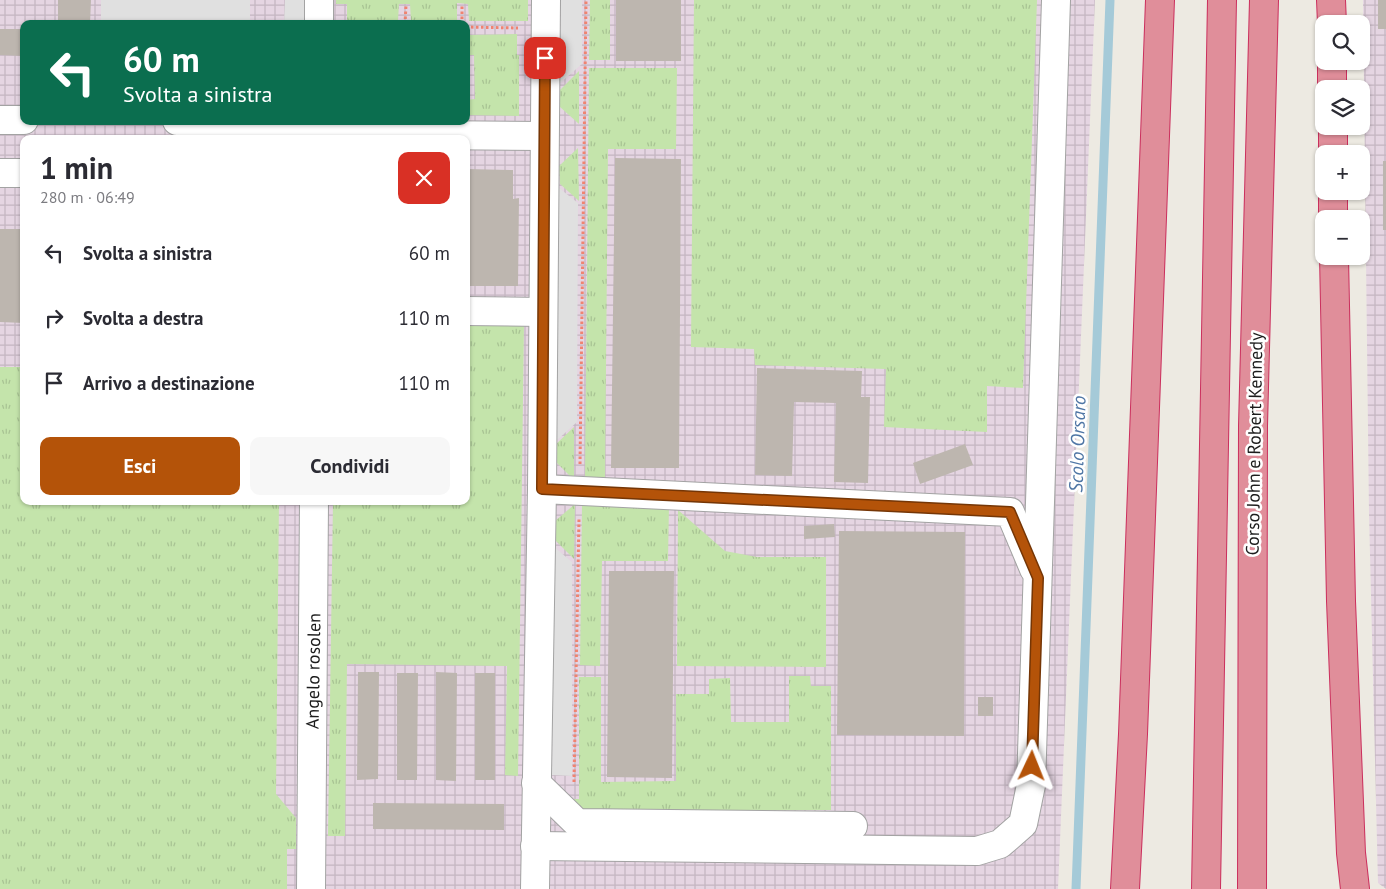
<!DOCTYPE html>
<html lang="it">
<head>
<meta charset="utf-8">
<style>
	body { margin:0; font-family:"PT Sans",sans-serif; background:#f7f7f7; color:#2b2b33; height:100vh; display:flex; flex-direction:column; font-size:19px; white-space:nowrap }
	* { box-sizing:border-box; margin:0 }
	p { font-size:16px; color:#7c7c81 }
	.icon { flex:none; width:28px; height:28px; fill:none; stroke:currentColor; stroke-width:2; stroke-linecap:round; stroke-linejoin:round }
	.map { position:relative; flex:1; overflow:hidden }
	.drawer { position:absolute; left:20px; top:135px; width:450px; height:370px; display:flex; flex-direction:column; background:#fff; border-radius:10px; box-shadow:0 1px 4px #0004 }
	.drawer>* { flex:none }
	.banner { position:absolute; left:20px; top:20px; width:450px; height:105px; border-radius:10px; box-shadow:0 1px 4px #0004; background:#0b6e4f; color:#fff; overflow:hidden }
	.fabs { position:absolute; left:1315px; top:15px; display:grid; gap:10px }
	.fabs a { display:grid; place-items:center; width:55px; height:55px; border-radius:10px; background:#fff; box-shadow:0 1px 4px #0004; font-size:25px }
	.pin { position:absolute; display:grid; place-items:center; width:42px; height:42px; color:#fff; margin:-21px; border-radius:10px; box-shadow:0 2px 8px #0006 }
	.me { position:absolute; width:55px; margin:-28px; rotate:2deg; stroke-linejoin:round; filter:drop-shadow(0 0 4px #0008) }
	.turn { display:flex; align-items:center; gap:18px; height:105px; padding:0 20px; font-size:22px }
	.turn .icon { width:65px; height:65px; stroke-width:2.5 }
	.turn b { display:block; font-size:35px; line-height:42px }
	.round { display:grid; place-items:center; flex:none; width:52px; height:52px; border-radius:10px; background:#f7f7f7 }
	.overview { display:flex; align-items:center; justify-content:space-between; height:85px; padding:0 20px }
	h1 { font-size:30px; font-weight:600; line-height:38px }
	.primary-button { display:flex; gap:10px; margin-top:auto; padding:10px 20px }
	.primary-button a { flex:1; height:58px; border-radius:10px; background:#b45309; color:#fff; font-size:20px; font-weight:600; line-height:58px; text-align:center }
	.primary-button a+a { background:#f7f7f7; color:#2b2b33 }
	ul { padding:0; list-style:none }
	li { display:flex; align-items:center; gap:15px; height:65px; padding:0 20px }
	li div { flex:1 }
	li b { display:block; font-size:19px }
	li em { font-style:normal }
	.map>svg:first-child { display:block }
	.industrial { fill:url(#industrial-grid); fill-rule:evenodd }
	.grass { fill:url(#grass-tufts) }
	.parking { fill:#e0e0e0 }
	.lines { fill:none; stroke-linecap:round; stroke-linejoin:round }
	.stream { stroke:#a5cad8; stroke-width:9 }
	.building { fill:#bdb6af }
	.minor-casing { stroke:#a3a3a3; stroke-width:30 }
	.highway-casing { stroke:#cb2f5d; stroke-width:30 }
	.path { stroke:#f08370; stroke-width:3; stroke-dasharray:2.5 2.5; stroke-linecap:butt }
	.minor { stroke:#fff; stroke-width:28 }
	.highway { stroke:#e08e9a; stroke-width:28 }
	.route-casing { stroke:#753606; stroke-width:12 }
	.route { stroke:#b45309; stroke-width:9 }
	.labels { text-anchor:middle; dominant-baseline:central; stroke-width:5; stroke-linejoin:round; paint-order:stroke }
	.street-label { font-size:18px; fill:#1c1c1c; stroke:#fff }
	.water-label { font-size:19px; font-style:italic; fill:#4f76a5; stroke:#fff }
</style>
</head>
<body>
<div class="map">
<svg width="1386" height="889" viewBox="0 0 1386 889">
	<defs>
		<pattern id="industrial-grid" width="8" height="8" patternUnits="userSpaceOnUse" patternTransform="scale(1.25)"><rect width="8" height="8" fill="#e5d5e2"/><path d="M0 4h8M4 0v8" fill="none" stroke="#c4b6c1"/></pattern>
		<pattern id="grass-tufts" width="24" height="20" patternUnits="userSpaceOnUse" patternTransform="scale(1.25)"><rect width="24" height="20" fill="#c4e4ab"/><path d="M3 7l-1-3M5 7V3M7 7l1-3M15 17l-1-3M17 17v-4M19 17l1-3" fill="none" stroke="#a8c393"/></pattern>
	</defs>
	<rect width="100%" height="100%" fill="#edeae2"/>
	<g class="industrial">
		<path d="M0,0H1095L1058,889H0ZM24,24H466V121H24ZM24,139H466V501H24Z"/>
		<polygon points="1363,0 1386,0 1386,889 1378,883 1369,513"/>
	</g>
	<g class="grass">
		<polygon points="336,0 528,0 528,21 469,21 468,4 457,3 457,21 411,21 410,4 399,4 398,21 347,21 347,4 336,4"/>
		<polygon points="590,0 610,0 610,60 589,60"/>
		<polygon points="694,0 1037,0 1023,388 987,386 987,432 884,427 886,369 755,365 754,349 691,347"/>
		<polygon points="517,34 517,55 519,55 519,116 466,115 466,100 475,99 474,55 469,55 468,35"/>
		<polygon points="589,68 677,68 676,149 608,149 605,478 585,478"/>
		<polygon points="579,71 579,124 560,107 560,90"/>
		<polygon points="578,148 579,201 560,184 559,166"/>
		<polygon points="466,322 524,323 518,776 505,775 507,666 347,664 345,836 328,836 333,501 466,501"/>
		<polygon points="0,367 24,367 24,501 279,501 276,794 296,818 296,849 287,849 287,889 0,889"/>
		<polygon points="574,427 574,480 556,462 555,445"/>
		<polygon points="575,504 574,559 554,539 555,521"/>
		<polygon points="582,504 669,505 668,561 602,561 600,666 580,665"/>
		<polygon points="678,510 725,551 757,557 826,557 826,667 677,666"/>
		<polygon points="789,676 810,676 811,686 831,686 831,810 557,811 557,799 579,799 579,677 601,677 601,782 676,781 676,694 709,694 709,679 730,678 731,722 789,722"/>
	</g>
	<g class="parking">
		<rect x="101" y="0" width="149" height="24"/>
		<polygon points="285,0 306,0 305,24 284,24"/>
		<polygon points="561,0 582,0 582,64 559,84"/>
		<polygon points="559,188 578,203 577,422 555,442"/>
		<polygon points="553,546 572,562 572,776 552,775"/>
	</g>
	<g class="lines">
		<polyline class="stream" points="1076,889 1110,0"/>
	</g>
	<g class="building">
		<polygon points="58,0 91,0 90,24 58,24"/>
		<rect x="616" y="0" width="65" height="61"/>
		<rect x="1378" y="0" width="8" height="29"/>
		<polygon points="0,29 24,29 24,56 0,55"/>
		<polygon points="615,158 681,159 679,468 611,468"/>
		<rect x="1383" y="161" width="3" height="69"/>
		<polygon points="466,169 513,170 513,199 519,198 518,286 466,286"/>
		<polygon points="0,229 24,229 24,323 0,322"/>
		<polygon points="757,368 862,371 861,397 870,397 868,483 834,482 836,403 794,402 792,476 755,475"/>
		<polygon points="965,444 973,465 920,484 913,463"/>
		<polygon points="834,524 835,537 804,539 804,526"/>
		<polygon points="839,531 965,532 964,736 837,735"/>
		<polygon points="609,571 674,571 672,778 607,777"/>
		<polygon points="358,672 379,672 378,779 357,780"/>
		<polygon points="436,672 457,673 456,781 436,780"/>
		<polygon points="397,673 418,673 417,780 397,780"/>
		<rect x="475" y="673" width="20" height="107"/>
		<rect x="978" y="697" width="15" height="19"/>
		<polygon points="373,803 504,804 504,830 373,829"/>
	</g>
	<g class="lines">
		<g class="minor-casing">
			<g id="minor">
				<polyline points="319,24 319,0"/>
				<polyline points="0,120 24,120"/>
				<polyline points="177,121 306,122 318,134 544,136"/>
				<polyline points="0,173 24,173"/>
				<polyline points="466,311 542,312"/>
				<polyline points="542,489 1010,512 1034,569"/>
				<polyline points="536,783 577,823 853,826"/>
				<polyline points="535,846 977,851 1000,844 1023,824 1031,785 1056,0"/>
				<polyline points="311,889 314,501"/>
				<polyline points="535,889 542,489 546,0"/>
			</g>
		</g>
		<g class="highway-casing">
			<g id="highway">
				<polyline points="1331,0 1332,24"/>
				<polyline points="1332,61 1332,89"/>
				<polyline points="1333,126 1333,154"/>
				<polyline points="1333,191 1333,219"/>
				<polyline points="1334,256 1341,601 1351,853 1355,889"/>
				<polyline points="1125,889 1133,734 1160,0"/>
				<polyline points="1206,889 1222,0"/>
				<polyline points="1252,889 1253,426 1264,0"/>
			</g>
		</g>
		<g class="path">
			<polyline points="405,24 406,5"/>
			<polyline points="462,24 462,5"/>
			<polyline points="466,27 518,28"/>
			<polyline points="580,464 586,0"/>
			<polyline points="574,782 579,518"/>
		</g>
		<use href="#minor" class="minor"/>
		<use href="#highway" class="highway"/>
	</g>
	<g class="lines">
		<g class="route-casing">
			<polyline id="route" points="545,58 542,489 1010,512 1038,578 1032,766"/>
		</g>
		<use href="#route" class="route"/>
	</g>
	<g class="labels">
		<g class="street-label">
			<text transform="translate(1254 444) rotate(-89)">Corso John e Robert Kennedy</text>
			<text transform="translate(313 671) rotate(-89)">Angelo rosolen</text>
		</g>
		<g class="water-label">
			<text transform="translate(1077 444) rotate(-88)">Scolo Orsaro</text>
		</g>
	</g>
</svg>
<div class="fabs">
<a><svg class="icon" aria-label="search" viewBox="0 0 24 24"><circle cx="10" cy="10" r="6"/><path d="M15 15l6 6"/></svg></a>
<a><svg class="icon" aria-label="layers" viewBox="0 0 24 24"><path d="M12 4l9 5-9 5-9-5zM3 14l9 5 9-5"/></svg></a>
<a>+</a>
<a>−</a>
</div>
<div class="pin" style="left:545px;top:58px;background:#d93025"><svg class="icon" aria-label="arrive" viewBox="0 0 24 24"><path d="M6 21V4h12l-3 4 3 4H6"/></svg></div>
<svg class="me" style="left:1032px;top:766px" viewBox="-20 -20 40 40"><path d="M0-17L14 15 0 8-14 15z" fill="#b45309" stroke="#fff" stroke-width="4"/></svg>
<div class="banner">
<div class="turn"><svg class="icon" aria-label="left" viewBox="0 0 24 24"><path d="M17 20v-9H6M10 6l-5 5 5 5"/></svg><div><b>60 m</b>Svolta a sinistra</div></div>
</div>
<section class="drawer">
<div class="overview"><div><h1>1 min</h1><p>280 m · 06:49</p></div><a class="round" style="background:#d93025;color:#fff"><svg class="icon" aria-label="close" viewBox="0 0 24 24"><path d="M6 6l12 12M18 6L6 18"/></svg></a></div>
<ul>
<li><svg class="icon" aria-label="left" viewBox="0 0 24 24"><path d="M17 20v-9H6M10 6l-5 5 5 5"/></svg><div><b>Svolta a sinistra</b></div><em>60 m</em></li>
<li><svg class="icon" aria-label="right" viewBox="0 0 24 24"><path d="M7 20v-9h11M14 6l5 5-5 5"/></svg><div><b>Svolta a destra</b></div><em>110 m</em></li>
<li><svg class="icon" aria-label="arrive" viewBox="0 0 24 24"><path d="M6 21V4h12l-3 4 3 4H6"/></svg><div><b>Arrivo a destinazione</b></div><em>110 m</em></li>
</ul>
<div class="primary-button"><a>Esci</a><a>Condividi</a></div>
</section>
</div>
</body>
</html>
